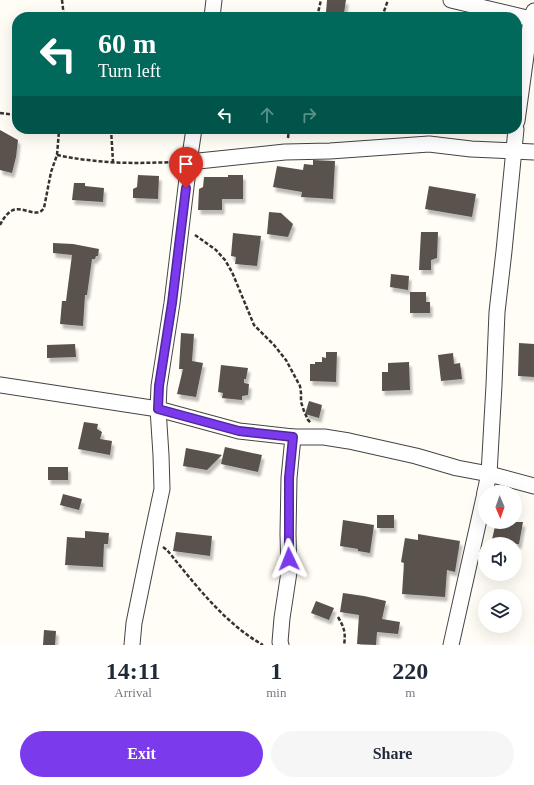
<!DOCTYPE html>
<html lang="en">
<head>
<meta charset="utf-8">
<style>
	body { margin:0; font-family:"Times New Roman",serif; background:#f6f6f7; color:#1f2937; height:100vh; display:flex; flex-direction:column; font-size:15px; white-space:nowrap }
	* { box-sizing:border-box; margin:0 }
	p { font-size:13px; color:#747a83 }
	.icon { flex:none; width:22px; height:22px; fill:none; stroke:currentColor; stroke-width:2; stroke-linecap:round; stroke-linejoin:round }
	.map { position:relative; height:645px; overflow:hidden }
	.details { display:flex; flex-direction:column; background:#fff; flex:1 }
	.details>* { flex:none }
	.banner { position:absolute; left:12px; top:12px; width:510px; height:122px; border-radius:16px; box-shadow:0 4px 16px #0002; background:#00695c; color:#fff; overflow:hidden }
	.needle { width:26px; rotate:178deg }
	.buttons { position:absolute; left:478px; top:485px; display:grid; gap:8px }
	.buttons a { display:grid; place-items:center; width:44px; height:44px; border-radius:50%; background:#fff; box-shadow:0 4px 16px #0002; font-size:20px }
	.pin { position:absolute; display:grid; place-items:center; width:34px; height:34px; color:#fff; margin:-41px -17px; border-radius:50% 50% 50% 0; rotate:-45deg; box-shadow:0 0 4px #0007 }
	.pin .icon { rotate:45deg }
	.me { position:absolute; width:44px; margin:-22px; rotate:358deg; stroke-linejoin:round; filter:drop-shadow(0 0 3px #0008) }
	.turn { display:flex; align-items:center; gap:14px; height:84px; padding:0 20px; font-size:18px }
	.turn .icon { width:52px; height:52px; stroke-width:2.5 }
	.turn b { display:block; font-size:28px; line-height:34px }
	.lanes { display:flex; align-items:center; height:38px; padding:0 20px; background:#0003; justify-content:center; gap:20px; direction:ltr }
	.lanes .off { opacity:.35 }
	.eta { display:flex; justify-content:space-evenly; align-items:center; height:68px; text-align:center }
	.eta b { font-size:24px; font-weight:600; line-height:28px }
	.button { display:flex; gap:8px; margin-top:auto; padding:8px 20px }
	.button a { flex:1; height:46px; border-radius:24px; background:#7c3aed; color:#fff; font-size:16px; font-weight:600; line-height:46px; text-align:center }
	.button a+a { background:#f6f6f7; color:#1f2937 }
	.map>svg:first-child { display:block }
	.building { fill:#5a524d; filter:url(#shadow) }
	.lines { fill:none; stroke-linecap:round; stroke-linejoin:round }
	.minor-casing { stroke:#444; stroke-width:17 }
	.path { stroke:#333; stroke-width:2.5; stroke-dasharray:4 2; stroke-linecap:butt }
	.minor { stroke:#fff; stroke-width:15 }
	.route-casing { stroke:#51269a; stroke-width:10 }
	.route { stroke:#7c3aed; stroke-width:7 }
</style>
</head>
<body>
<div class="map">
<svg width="534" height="645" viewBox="0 0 534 645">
	<defs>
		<filter id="shadow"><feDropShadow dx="2.5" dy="4.5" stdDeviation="1" flood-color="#0004"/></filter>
	</defs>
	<rect width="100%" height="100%" fill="#fffdf5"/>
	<g class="building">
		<polygon points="327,0 346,0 344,13 326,12"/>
		<polygon points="0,130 18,140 16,157 12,173 0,170"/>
		<polygon points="313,160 335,161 333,199 301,197 302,192 273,187 277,166 303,170 304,164 313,165"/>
		<polygon points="138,175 159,176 158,199 133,198 133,189 137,187"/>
		<polygon points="228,175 243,175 243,199 222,199 222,210 198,210 199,189 203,187 204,177 228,177"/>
		<polygon points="74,183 85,183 85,186 104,188 103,202 72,200"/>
		<polygon points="429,186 476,194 472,217 425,209"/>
		<polygon points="269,212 281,213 293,224 288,237 267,234"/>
		<polygon points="421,232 438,232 437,258 431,260 431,270 419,270"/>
		<polygon points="233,233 261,236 257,266 235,264 236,257 231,256"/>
		<polygon points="53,243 73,244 99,249 98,256 96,256 95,259 92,259 87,295 85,295 83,326 60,324 62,301 66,301 72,255 53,253"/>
		<polygon points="391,274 409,276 408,290 390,287"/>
		<polygon points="410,292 426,292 426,302 430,302 430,313 410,313"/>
		<polygon points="181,333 194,334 192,361 203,363 196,397 177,394 183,369 179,369"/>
		<polygon points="519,343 534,344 534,377 518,376"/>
		<polygon points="75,344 76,357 47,358 47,345"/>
		<polygon points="326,352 337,352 336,382 310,381 310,364 315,364 315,362 322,362 322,357 326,358"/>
		<polygon points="453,353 454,364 460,363 462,379 441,381 438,355"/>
		<polygon points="409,362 410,390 382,391 382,372 388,372 388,363"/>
		<polygon points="221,365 248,368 246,379 244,379 244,383 249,384 248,395 242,396 242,400 222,398 223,393 218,392"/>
		<polygon points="309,401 322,405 319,418 305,414"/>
		<polygon points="84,422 98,424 97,429 102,432 100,439 112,441 110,455 78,449"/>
		<polygon points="225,447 262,455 258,472 221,464"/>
		<polygon points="186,448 222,455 207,470 183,466"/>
		<rect x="48" y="467" width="20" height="13"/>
		<polygon points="63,494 82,499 79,510 60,505"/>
		<rect x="377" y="515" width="17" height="13"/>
		<polygon points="343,520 374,525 370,553 358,551 358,549 340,546"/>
		<polygon points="496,522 523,522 519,544 491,544"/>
		<polygon points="85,531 109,533 108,544 104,544 103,567 65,565 67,537 85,538"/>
		<polygon points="176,532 212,536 210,556 173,551"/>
		<polygon points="418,534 460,541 455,572 447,570 445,597 402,594 404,563 401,562 405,538 418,540"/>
		<polygon points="343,593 364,596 386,601 382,619 400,622 398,634 377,632 376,645 357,644 359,615 340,612"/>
		<polygon points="316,601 334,608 329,620 311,613"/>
		<polygon points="44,630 56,631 55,645 43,645"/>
	</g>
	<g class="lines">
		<g class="minor-casing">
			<g id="minor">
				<polyline points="451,0 531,19"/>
				<polyline points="212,17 214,0"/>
				<polyline points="517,121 531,19 534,11"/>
				<polyline points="189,162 285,152 330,151 429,144 471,149 534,152"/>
				<polyline points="0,385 158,409 239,431 293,437 324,437 349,441 416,456 457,468 489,474 534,486"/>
				<polyline points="485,492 489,474 494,385 497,312 504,251 516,129"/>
				<polyline points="132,645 134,623 150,545 162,489 161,455 158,409 159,386 172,303 189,162 194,129"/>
				<polyline points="281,645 280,642 282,618 289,572 288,534 289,478 293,437"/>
				<polyline points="451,645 485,493"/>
			</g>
		</g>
		<g class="path">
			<polyline points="62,0 64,17"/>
			<polyline points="317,17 321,0"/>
			<polyline points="382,17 388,0"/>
			<polyline points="0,113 17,115"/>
			<polyline points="111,129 113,162"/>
			<polyline points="288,138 289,129"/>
			<path d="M57,155C67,157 77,159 88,160C117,164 146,163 176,162"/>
			<path d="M0,225C3,219 7,213 13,210C24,206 37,219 44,208L51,172L57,155L59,131L58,129"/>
			<polyline points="195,235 216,250 225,260 232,272 254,325 274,345 286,360 300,386 301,393 301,402 304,411 308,420 311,423"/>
			<path d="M163,547L167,550C195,584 224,623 263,645"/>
			<path d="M338,617C344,627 346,633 344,645"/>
		</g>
		<use href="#minor" class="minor"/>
	</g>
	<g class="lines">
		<g class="route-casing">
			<polyline id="route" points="186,188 172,303 159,386 158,409 239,431 293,437 289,478 289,559"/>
		</g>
		<use href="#route" class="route"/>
	</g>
</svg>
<div class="buttons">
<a><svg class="needle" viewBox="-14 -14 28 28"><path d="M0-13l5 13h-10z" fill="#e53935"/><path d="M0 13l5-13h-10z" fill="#747a83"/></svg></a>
<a><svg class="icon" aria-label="sound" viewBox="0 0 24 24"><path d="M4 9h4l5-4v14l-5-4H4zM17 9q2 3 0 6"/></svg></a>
<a><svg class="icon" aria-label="layers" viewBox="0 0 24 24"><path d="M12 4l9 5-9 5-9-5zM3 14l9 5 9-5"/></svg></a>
</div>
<div class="pin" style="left:186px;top:188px;background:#d93025"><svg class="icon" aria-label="arrive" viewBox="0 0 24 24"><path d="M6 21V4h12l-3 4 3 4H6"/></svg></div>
<svg class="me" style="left:289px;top:559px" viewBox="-20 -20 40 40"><path d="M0-17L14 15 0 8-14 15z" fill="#7c3aed" stroke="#fff" stroke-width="4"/></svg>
<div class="banner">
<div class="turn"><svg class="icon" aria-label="left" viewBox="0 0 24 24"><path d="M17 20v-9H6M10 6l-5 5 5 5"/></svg><div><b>60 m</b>Turn left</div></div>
<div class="lanes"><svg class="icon" aria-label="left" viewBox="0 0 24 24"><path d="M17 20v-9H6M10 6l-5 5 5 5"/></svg><svg class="icon off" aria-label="ahead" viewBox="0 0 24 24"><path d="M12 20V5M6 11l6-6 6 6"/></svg><svg class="icon off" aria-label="right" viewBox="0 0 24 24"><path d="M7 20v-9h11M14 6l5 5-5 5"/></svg></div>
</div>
</div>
<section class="details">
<div class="eta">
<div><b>14:11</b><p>Arrival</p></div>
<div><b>1</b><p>min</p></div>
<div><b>220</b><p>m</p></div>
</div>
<div class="button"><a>Exit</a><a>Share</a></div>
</section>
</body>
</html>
